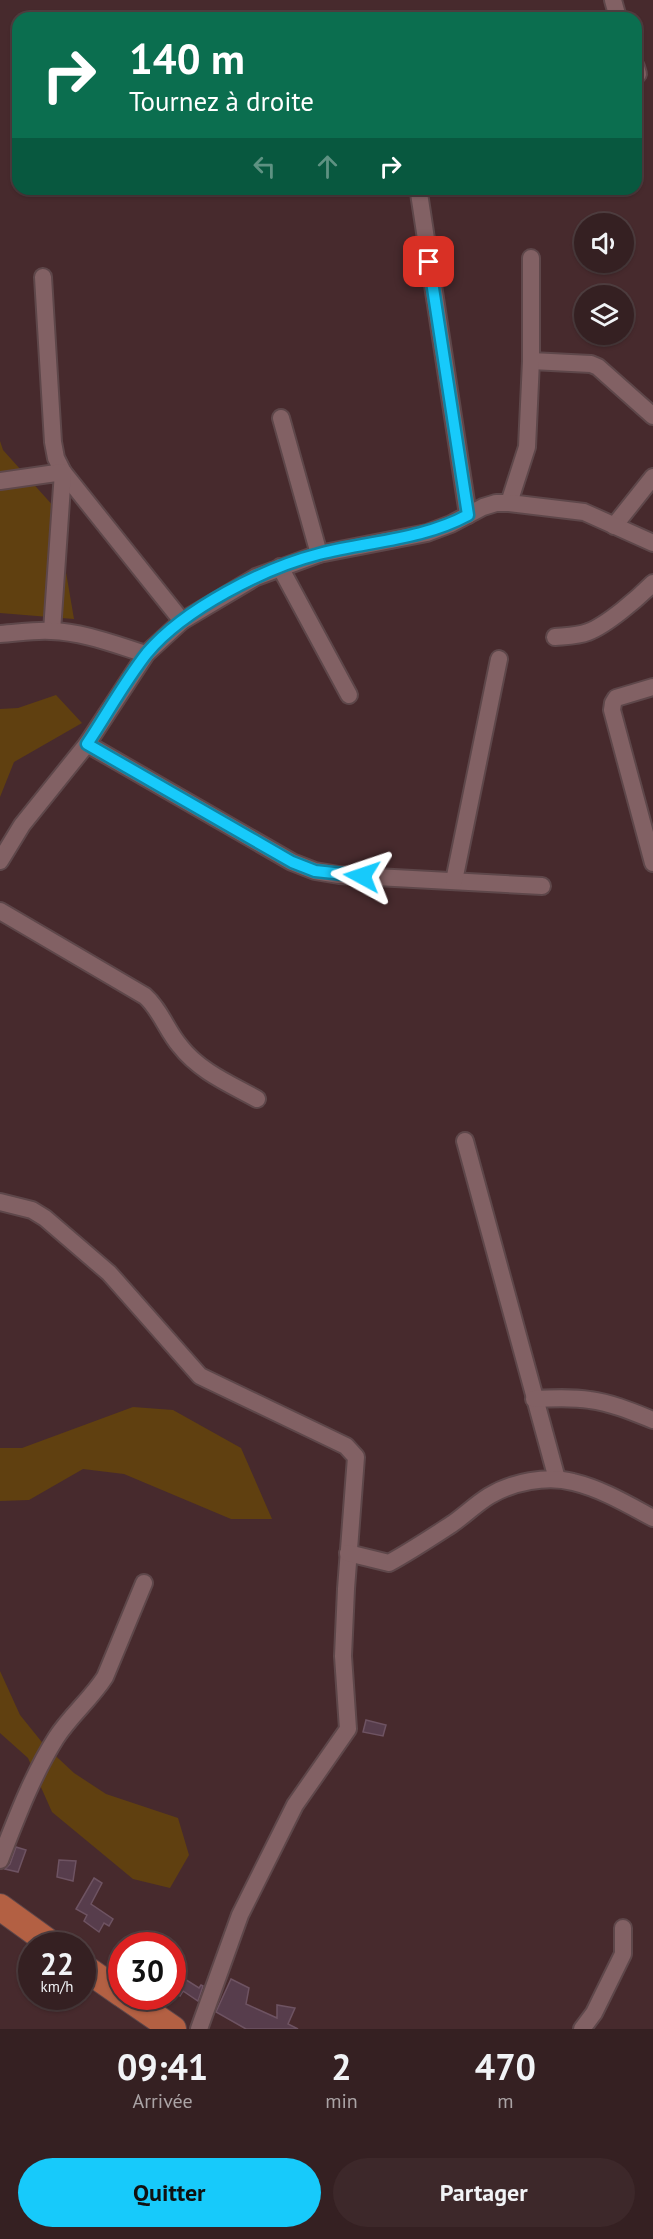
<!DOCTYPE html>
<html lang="fr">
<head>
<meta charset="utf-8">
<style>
	body { margin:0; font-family:"PT Sans",sans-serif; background:#3d282a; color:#f1f3f6; height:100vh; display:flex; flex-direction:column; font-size:22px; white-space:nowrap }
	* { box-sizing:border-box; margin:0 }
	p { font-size:20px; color:#aaa3a5 }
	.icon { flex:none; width:33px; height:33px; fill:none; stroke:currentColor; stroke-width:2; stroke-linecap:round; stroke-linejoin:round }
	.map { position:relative; height:2029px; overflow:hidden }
	.drawer { display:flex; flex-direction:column; background:#352022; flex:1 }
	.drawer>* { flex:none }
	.guide { position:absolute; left:12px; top:12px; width:630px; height:183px; border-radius:18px; box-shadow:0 2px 4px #0004,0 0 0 2px #4f3e40; background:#0b6e4f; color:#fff; overflow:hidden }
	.tools { position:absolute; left:574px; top:213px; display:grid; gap:12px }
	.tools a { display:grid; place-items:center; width:60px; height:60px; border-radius:50%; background:#352022; box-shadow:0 2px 4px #0004,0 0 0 2px #4f3e40; font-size:30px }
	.speed { position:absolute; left:18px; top:1932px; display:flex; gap:12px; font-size:30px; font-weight:700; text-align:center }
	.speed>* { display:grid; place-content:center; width:78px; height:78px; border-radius:50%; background:#352022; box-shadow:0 2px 4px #0004,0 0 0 2px #4f3e40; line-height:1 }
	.speed small { font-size:15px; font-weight:400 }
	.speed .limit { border:9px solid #d22; background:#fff; color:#111 }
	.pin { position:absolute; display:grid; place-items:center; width:51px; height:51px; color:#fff; margin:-26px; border-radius:12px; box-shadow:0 3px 9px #0006 }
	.me { position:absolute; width:66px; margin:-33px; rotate:275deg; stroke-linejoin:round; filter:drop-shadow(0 0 4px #0008) }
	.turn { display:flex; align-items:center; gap:21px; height:126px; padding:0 18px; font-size:27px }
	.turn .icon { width:78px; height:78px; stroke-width:2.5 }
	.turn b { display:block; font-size:42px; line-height:51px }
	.lanes { display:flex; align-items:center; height:57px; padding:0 18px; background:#0003; justify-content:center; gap:30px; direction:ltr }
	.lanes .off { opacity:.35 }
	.eta { display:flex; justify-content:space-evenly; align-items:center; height:102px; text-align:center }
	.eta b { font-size:36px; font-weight:800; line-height:42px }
	.button { display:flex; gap:12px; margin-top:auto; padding:12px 18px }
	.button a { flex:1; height:69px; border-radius:36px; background:#17cafb; color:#111; font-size:24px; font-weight:800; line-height:69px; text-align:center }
	.button a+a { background:#3d282a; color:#f1f3f6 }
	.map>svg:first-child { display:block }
	.green { fill:#604010 }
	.building { fill:#573d4c; stroke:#6e5362; stroke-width:1.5 }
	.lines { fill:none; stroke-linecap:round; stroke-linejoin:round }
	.street-casing { stroke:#5e474a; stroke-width:20 }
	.primary-casing { stroke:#5e474a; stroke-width:28 }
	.street { stroke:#826164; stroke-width:16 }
	.primary { stroke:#b36043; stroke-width:26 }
	.route-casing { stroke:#0f83a3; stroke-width:15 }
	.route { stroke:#17cafb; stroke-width:10 }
</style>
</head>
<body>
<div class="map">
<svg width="653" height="2029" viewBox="0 0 653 2029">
	<rect width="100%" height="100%" fill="#472a2d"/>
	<g class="green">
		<polygon points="0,441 3,450 55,508 74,619 0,613"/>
		<polygon points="56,695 82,723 14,762 0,797 0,709 18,708"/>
		<polygon points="133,1407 173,1410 241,1448 272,1519 231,1519 124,1474 83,1469 29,1500 0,1501 0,1448 22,1448"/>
		<polygon points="0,1671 20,1715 45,1746 74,1773 106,1794 178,1818 189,1855 170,1888 133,1879 52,1812 28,1758 0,1733"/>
	</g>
	<g class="building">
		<polygon points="366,1720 386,1725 383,1736 363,1732"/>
		<polygon points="16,1847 26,1850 18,1872 5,1869 10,1864"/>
		<polygon points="59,1860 76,1861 73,1881 57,1877"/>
		<polygon points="94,1878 102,1883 91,1904 113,1919 109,1926 104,1923 99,1932 84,1921 87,1915 76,1909"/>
		<polygon points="172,1971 199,1988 201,1985 203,1986 198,2001 183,1991 180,1996 172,1990"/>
		<polygon points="231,1979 249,1988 246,2004 277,2018 277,2005 295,2008 288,2024 298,2029 246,2029 216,2012"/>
	</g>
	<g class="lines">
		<g class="street-casing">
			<g id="street">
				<polyline points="613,0 618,18"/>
				<polyline points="636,67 638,74"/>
				<polyline points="419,193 468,515"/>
				<polyline points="43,277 53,442 56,458 63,472 182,621"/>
				<polyline points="531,361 591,364 598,367 653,416"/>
				<polyline points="281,418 319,554"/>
				<polyline points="0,481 63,472 52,631"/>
				<polyline points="509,503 527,447 531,361 531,258"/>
				<polyline points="614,526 653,477"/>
				<polyline points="280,567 349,695"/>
				<path d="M0,634C17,633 34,630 51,631C84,632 116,645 146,654"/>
				<path d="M555,637C566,636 578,636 588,632C607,625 638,598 653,583"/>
				<polyline points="653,687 616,698 613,703 612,710 653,863"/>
				<polyline points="87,744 292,862 315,871 339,875 542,886"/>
				<polyline points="0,861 22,825 87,744 146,654 182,621 256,577 319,554 427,533 451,524 483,507 496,503 509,503 584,512 653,543"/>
				<polyline points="454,881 499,659"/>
				<path d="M0,911L145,996C160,1009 167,1031 180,1046C199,1071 230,1084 257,1099"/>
				<polyline points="465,1141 557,1479"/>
				<polyline points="0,1202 32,1210 45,1218 109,1273 200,1376 346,1446 356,1457 346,1589 343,1656 348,1729 295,1805 240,1915 199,2029"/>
				<path d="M534,1399C553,1398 572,1397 590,1400C612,1403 633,1412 653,1420"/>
				<path d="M348,1553L389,1563C411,1551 432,1537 452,1524C465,1515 476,1504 489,1496C512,1482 547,1475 573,1482C602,1489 627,1504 653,1518"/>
				<path d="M0,1860C16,1819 32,1776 56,1738C70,1716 91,1699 105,1677L144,1583"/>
				<polyline points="582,2029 594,2013 623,1954 623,1928"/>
			</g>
		</g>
		<g class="primary-casing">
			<g id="primary">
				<polyline points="0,1907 54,1946"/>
				<polyline points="82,1966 122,1994"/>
				<polyline points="125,1996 173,2029"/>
			</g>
		</g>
		<use href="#street" class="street"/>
		<use href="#primary" class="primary"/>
	</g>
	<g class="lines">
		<g class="route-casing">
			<path id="route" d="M362,876L315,871L292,862L87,744C107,714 125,681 147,653C184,609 264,568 319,554C369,541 422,540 468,515L429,262"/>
		</g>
		<use href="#route" class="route"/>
	</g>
</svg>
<div class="tools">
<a><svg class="icon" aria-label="sound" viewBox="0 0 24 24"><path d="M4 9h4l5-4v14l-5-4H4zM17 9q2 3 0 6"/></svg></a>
<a><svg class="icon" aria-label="layers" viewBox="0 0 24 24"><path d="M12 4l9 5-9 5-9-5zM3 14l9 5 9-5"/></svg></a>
</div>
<div class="speed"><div>22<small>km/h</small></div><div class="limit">30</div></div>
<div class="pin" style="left:429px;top:262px;background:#d93025"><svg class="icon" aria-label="arrive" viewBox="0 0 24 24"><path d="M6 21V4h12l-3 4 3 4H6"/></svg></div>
<svg class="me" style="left:362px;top:876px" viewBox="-20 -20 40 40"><path d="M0-17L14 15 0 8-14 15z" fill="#17cafb" stroke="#fff" stroke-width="4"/></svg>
<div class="guide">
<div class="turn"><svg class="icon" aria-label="right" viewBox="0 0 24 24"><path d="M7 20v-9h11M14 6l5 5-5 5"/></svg><div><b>140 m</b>Tournez à droite</div></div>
<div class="lanes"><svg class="icon off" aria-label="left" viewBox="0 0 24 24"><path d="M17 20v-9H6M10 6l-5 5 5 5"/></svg><svg class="icon off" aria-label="ahead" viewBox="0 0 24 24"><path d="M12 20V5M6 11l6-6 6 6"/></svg><svg class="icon" aria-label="right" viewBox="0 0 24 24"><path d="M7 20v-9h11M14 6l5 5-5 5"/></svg></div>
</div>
</div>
<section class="drawer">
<div class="eta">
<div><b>09:41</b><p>Arrivée</p></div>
<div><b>2</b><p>min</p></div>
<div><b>470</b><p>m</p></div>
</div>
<div class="button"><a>Quitter</a><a>Partager</a></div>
</section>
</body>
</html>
